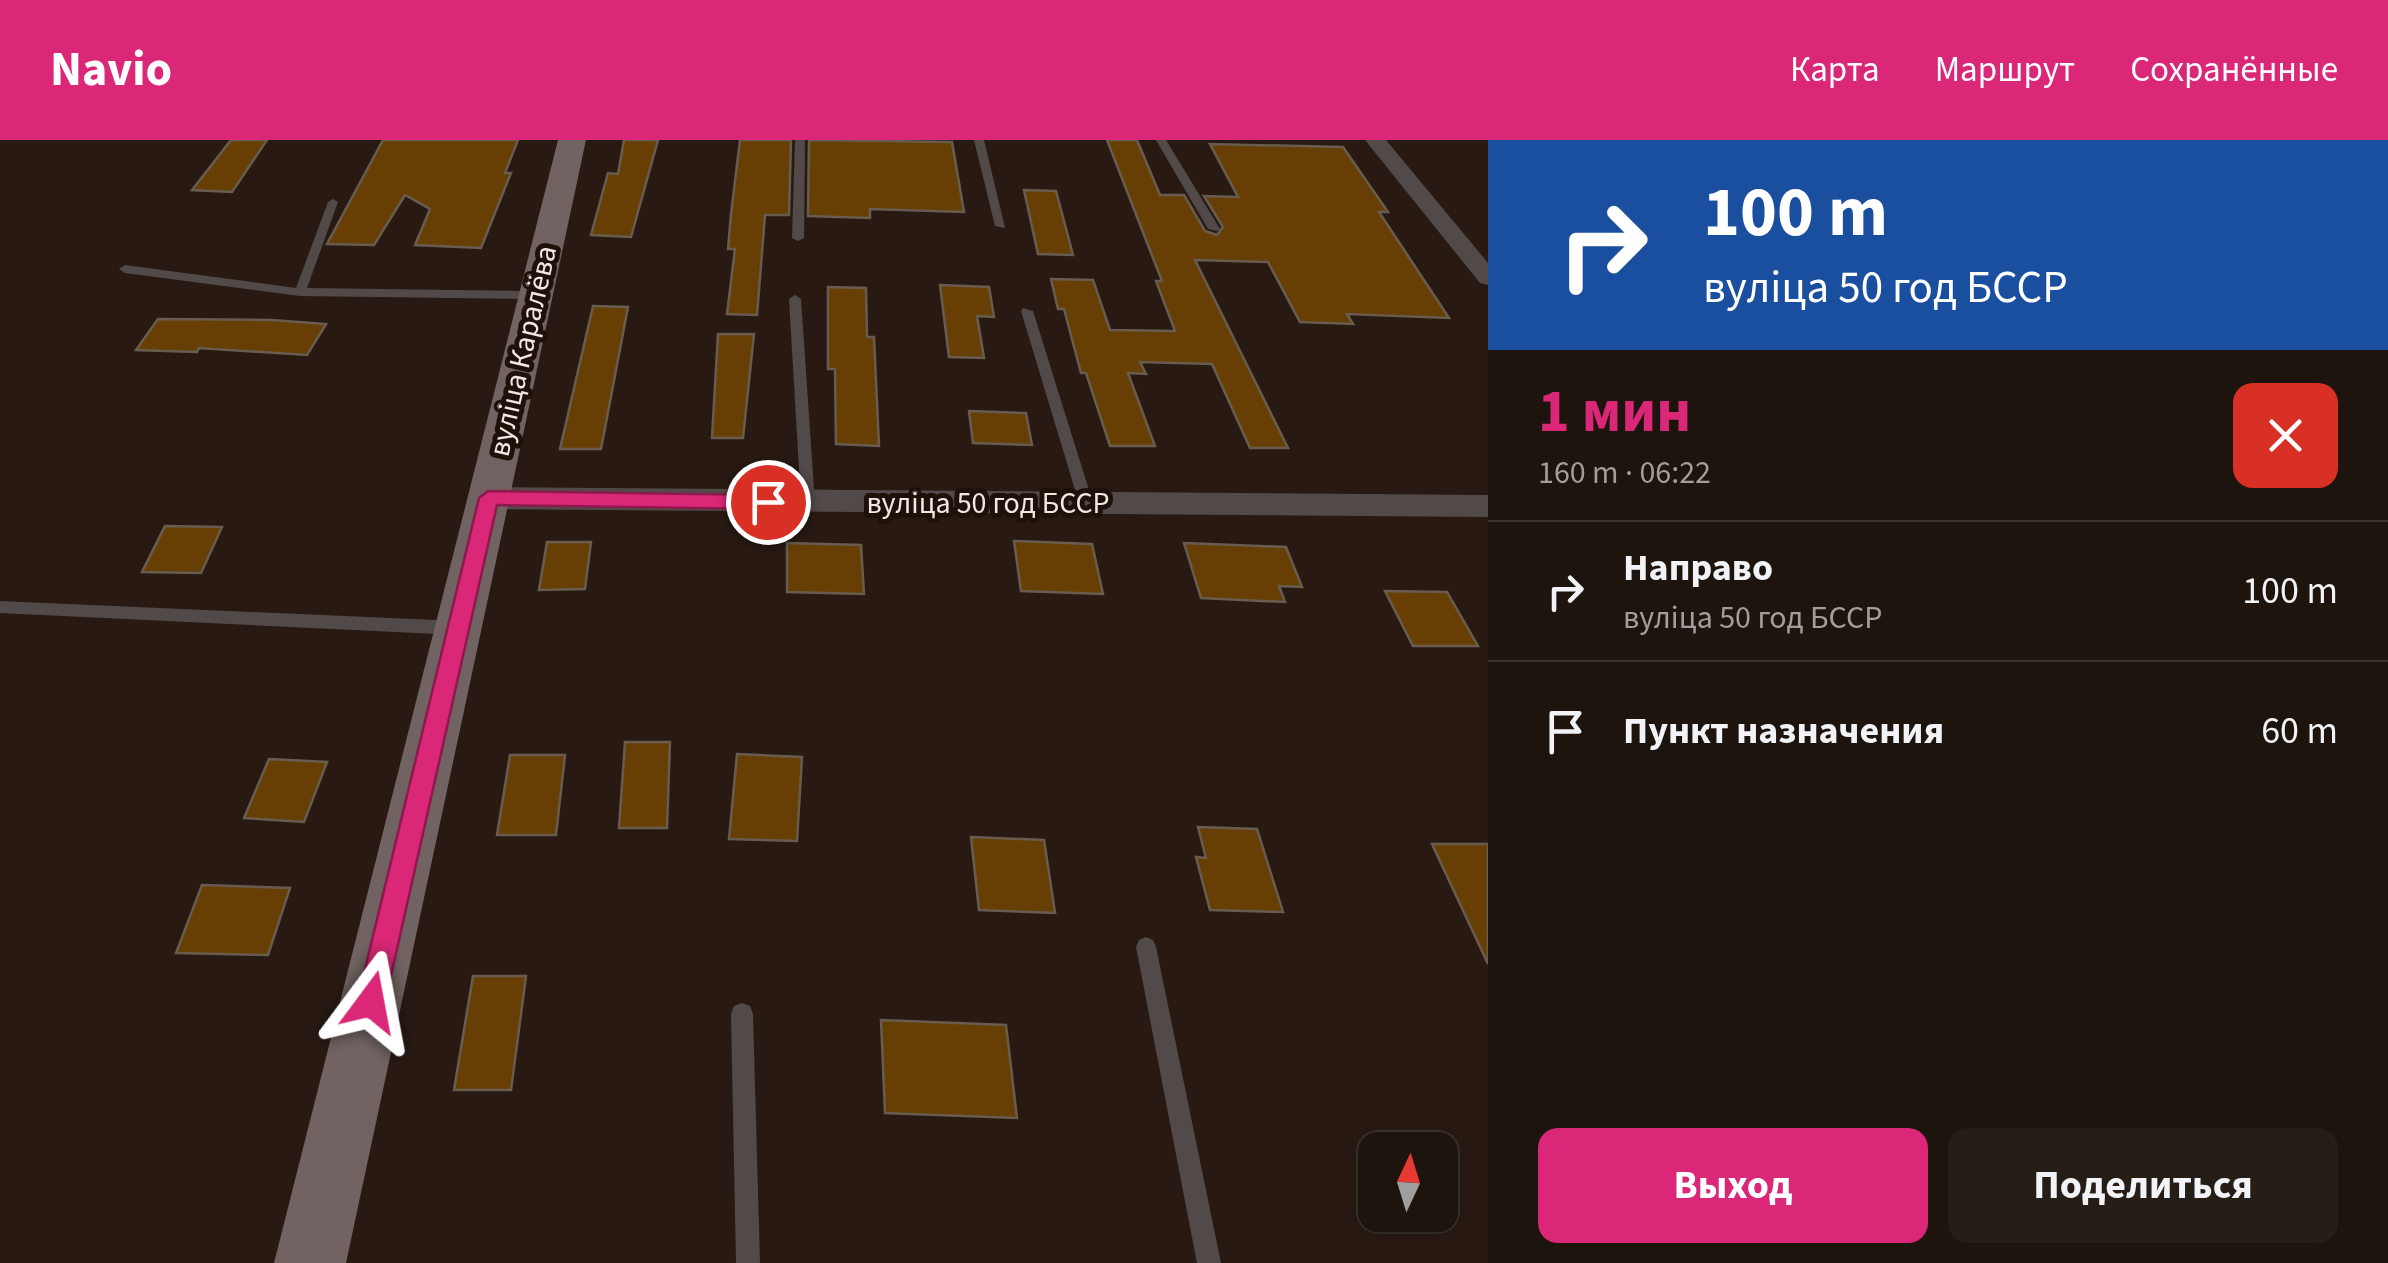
<!DOCTYPE html>
<html lang="ru">
<head>
<meta charset="utf-8">
<style>
	body { margin:0; font-family:"Source Sans 3",sans-serif; background:#261d17; color:#f1f3f6; height:100vh; display:flex; flex-direction:column; font-size:38px; white-space:nowrap }
	* { box-sizing:border-box; margin:0 }
	p { font-size:32px; color:#a19e9e }
	.icon { flex:none; width:55px; height:55px; fill:none; stroke:currentColor; stroke-width:2; stroke-linecap:round; stroke-linejoin:round }
	.map { position:relative; flex:1; overflow:hidden }
	.panel { display:flex; flex-direction:column; background:#1e140e; width:900px }
	.panel>* { flex:none }
	.guide { background:#1a4fa0; color:#fff; overflow:hidden }
	.needle { width:65px; rotate:4deg }
	.controls { position:absolute; left:1358px; top:992px; display:grid; gap:20px }
	.controls a { display:grid; place-items:center; width:100px; height:100px; border-radius:20px; background:#1e140e; box-shadow:0 2px 8px #0004,0 0 0 2px #3c332e; font-size:50px }
	.pin { position:absolute; display:grid; place-items:center; width:85px; height:85px; color:#fff; margin:-42px; border:5px solid #fff; border-radius:50%; box-shadow:0 2px 10px #0007 }
	.me { position:absolute; width:110px; margin:-55px; rotate:13deg; stroke-linejoin:round; filter:drop-shadow(0 0 8px #0008) }
	.turn { display:flex; align-items:center; gap:35px; height:210px; padding:0 50px; font-size:45px }
	.turn .icon { width:130px; height:130px; stroke-width:2.5 }
	.turn b { display:block; font-size:70px; line-height:85px }
	.round { display:grid; place-items:center; flex:none; width:105px; height:105px; border-radius:20px; background:#261d17 }
	.headline { display:flex; align-items:center; justify-content:space-between; height:170px; padding:0 50px }
	h1 { font-size:60px; font-weight:700; line-height:75px; color:#db2777 }
	.button { display:flex; gap:20px; margin-top:auto; padding:20px 50px }
	.button a { flex:1; height:115px; border-radius:20px; background:#db2777; color:#fff; font-size:40px; font-weight:700; line-height:115px; text-align:center }
	.button a+a { background:#261d17; color:#f1f3f6 }
	ul { padding:0; list-style:none }
	li { display:flex; align-items:center; gap:30px; height:140px; padding:0 50px; border-top:2px solid #3c332e }
	li div { flex:1 }
	li b { display:block; font-size:38px }
	li em { font-style:normal }
	header { display:flex; align-items:center; gap:60px; box-sizing:border-box; height:140px; padding:0 50px; background:#db2777; color:#fff }
	header strong { font-size:48px }
	nav { display:flex; gap:55px; margin-inline-start:auto; font-size:35px }
	main { display:flex; flex:1; min-height:0 }
	.map>svg:first-child { display:block }
	.building { fill:#673f05; stroke:#685c4f; stroke-width:2.5 }
	.lines { fill:none; stroke-linecap:round; stroke-linejoin:round }
	.service { fill:#524a49; fill-rule:evenodd }
	.minor { fill:#524a49; fill-rule:evenodd }
	.secondary { fill:#706361; fill-rule:evenodd }
	.route { fill:#db2777; stroke:#8e194d; stroke-width:2.5 }
	.labels { text-anchor:middle; dominant-baseline:central; stroke-width:10; stroke-linejoin:round; paint-order:stroke }
	.street-label { font-size:30px; fill:#f2e7e3; stroke:#1e110a }
</style>
</head>
<body>
<header>
<strong>Navio</strong>
<nav><a>Карта</a><a>Маршрут</a><a>Сохранённые</a></nav>
</header>
<main>
<div class="map">
<svg width="1488" height="1123" viewBox="0 0 1488 1123">
	<rect width="100%" height="100%" fill="#281a13"/>
	<g class="building">
		<polygon points="231,0 267,0 232,52 192,50"/>
		<polygon points="383,0 518,0 505,33 511,33 481,108 415,105 430,69 405,55 374,105 327,104"/>
		<polygon points="624,0 658,0 631,97 591,95 608,33 618,34"/>
		<polygon points="740,0 791,0 789,75 765,75 757,175 727,174 735,109 728,109 731,74"/>
		<polygon points="809,0 952,2 964,72 870,69 870,78 808,76"/>
		<polygon points="1107,0 1137,0 1160,55 1184,55 1205,91 1217,95 1223,87 1204,56 1238,57 1210,4 1343,7 1388,72 1379,72 1449,178 1347,174 1353,184 1300,182 1268,122 1195,120 1288,308 1250,308 1212,224 1140,222 1146,234 1128,233 1155,306 1110,306 1086,233 1081,233 1064,169 1058,169 1051,139 1093,140 1110,190 1175,191 1156,141 1162,141"/>
		<polygon points="1024,50 1056,51 1073,115 1038,114"/>
		<polygon points="940,145 989,147 994,177 977,176 984,218 949,217"/>
		<polygon points="828,147 866,148 867,197 874,197 879,306 836,304 835,229 828,229"/>
		<polygon points="593,166 628,167 601,309 560,309"/>
		<polygon points="158,179 272,180 326,184 307,215 199,208 197,212 136,210"/>
		<polygon points="718,194 754,194 743,298 712,298"/>
		<polygon points="969,271 1026,273 1032,305 973,303"/>
		<polygon points="165,386 222,387 201,433 142,432"/>
		<polygon points="1014,401 1092,404 1103,454 1021,451"/>
		<polygon points="547,402 591,402 585,449 539,450"/>
		<polygon points="787,403 861,405 864,454 787,452"/>
		<polygon points="1184,403 1286,407 1302,447 1279,446 1285,462 1201,458"/>
		<polygon points="1385,451 1447,452 1478,506 1413,506"/>
		<polygon points="625,602 670,602 667,688 619,688"/>
		<polygon points="737,614 802,617 797,701 729,699"/>
		<polygon points="510,615 565,615 556,695 497,695"/>
		<polygon points="269,619 327,622 304,682 244,678"/>
		<polygon points="1198,687 1257,689 1283,772 1210,770 1196,717 1206,718"/>
		<polygon points="971,697 1044,700 1055,773 979,770"/>
		<polygon points="1432,704 1488,704 1488,824"/>
		<polygon points="202,745 290,748 268,815 176,813"/>
		<polygon points="473,836 526,836 511,950 454,950"/>
		<polygon points="881,880 1006,885 1017,978 885,973"/>
	</g>
	<g class="lines">
		<g class="service">
			<polygon points="795,0 805,0 804,98 798,101 792,98"/>
			<polygon points="974,0 984,0 1005,88 995,86"/>
			<polygon points="1156,0 1166,0 1220,89 1218,91 1208,89"/>
			<polygon points="333,59 338,62 307,148 536,151 542,155 536,159 300,156 125,133 119,129 125,125 296,148 328,62"/>
			<polygon points="795,155 801,159 815,363 808,368 801,363 789,159"/>
			<polygon points="1023,168 1033,171 1093,363 1091,367 1086,368 1079,363 1021,171"/>
			<polygon points="0,461 458,481 466,488 458,495 0,473"/>
			<polygon points="1146,797 1153,800 1156,807 1221,1123 1197,1123 1136,807 1139,800"/>
			<polygon points="742,863 750,866 753,874 760,1123 736,1123 731,874 734,866"/>
		</g>
		<g class="minor">
			<polygon points="1365,0 1386,0 1488,123 1488,145 1480,143"/>
			<polygon points="489,347 1488,355 1488,377 489,369 479,366 474,358 479,350"/>
		</g>
		<polygon class="secondary" points="558,0 586,0 346,1123 274,1123"/>
	</g>
	<polygon class="route" points="488,351 768,355 777,362 768,369 497,365 385,862 381,871 371,875 361,871 357,862 479,358"/>
	<g class="labels">
		<g class="street-label">
			<text transform="translate(523 211) rotate(-77)">вуліца Каралёва</text>
			<text x="988" y="363">вуліца 50 год БССР</text>
		</g>
	</g>
</svg>
<div class="controls">
<a><svg class="needle" viewBox="-14 -14 28 28"><path d="M0-13l5 13h-10z" fill="#e53935"/><path d="M0 13l5-13h-10z" fill="#a19e9e"/></svg></a>
</div>
<div class="pin" style="left:768px;top:362px;background:#d93025"><svg class="icon" aria-label="arrive" viewBox="0 0 24 24"><path d="M6 21V4h12l-3 4 3 4H6"/></svg></div>
<svg class="me" style="left:371px;top:862px" viewBox="-20 -20 40 40"><path d="M0-17L14 15 0 8-14 15z" fill="#db2777" stroke="#fff" stroke-width="4"/></svg>
</div>
<section class="panel">
<div class="guide">
<div class="turn"><svg class="icon" aria-label="right" viewBox="0 0 24 24"><path d="M7 20v-9h11M14 6l5 5-5 5"/></svg><div><b>100 m</b>вуліца 50 год БССР</div></div>
</div>
<div class="headline"><div><h1>1 мин</h1><p>160 m · 06:22</p></div><a class="round" style="background:#d93025;color:#fff"><svg class="icon" aria-label="close" viewBox="0 0 24 24"><path d="M6 6l12 12M18 6L6 18"/></svg></a></div>
<ul>
<li><svg class="icon" aria-label="right" viewBox="0 0 24 24"><path d="M7 20v-9h11M14 6l5 5-5 5"/></svg><div><b>Направо</b><p>вуліца 50 год БССР</p></div><em>100 m</em></li>
<li><svg class="icon" aria-label="arrive" viewBox="0 0 24 24"><path d="M6 21V4h12l-3 4 3 4H6"/></svg><div><b>Пункт назначения</b></div><em>60 m</em></li>
</ul>
<div class="button"><a>Выход</a><a>Поделиться</a></div>
</section>
</main>
</body>
</html>
